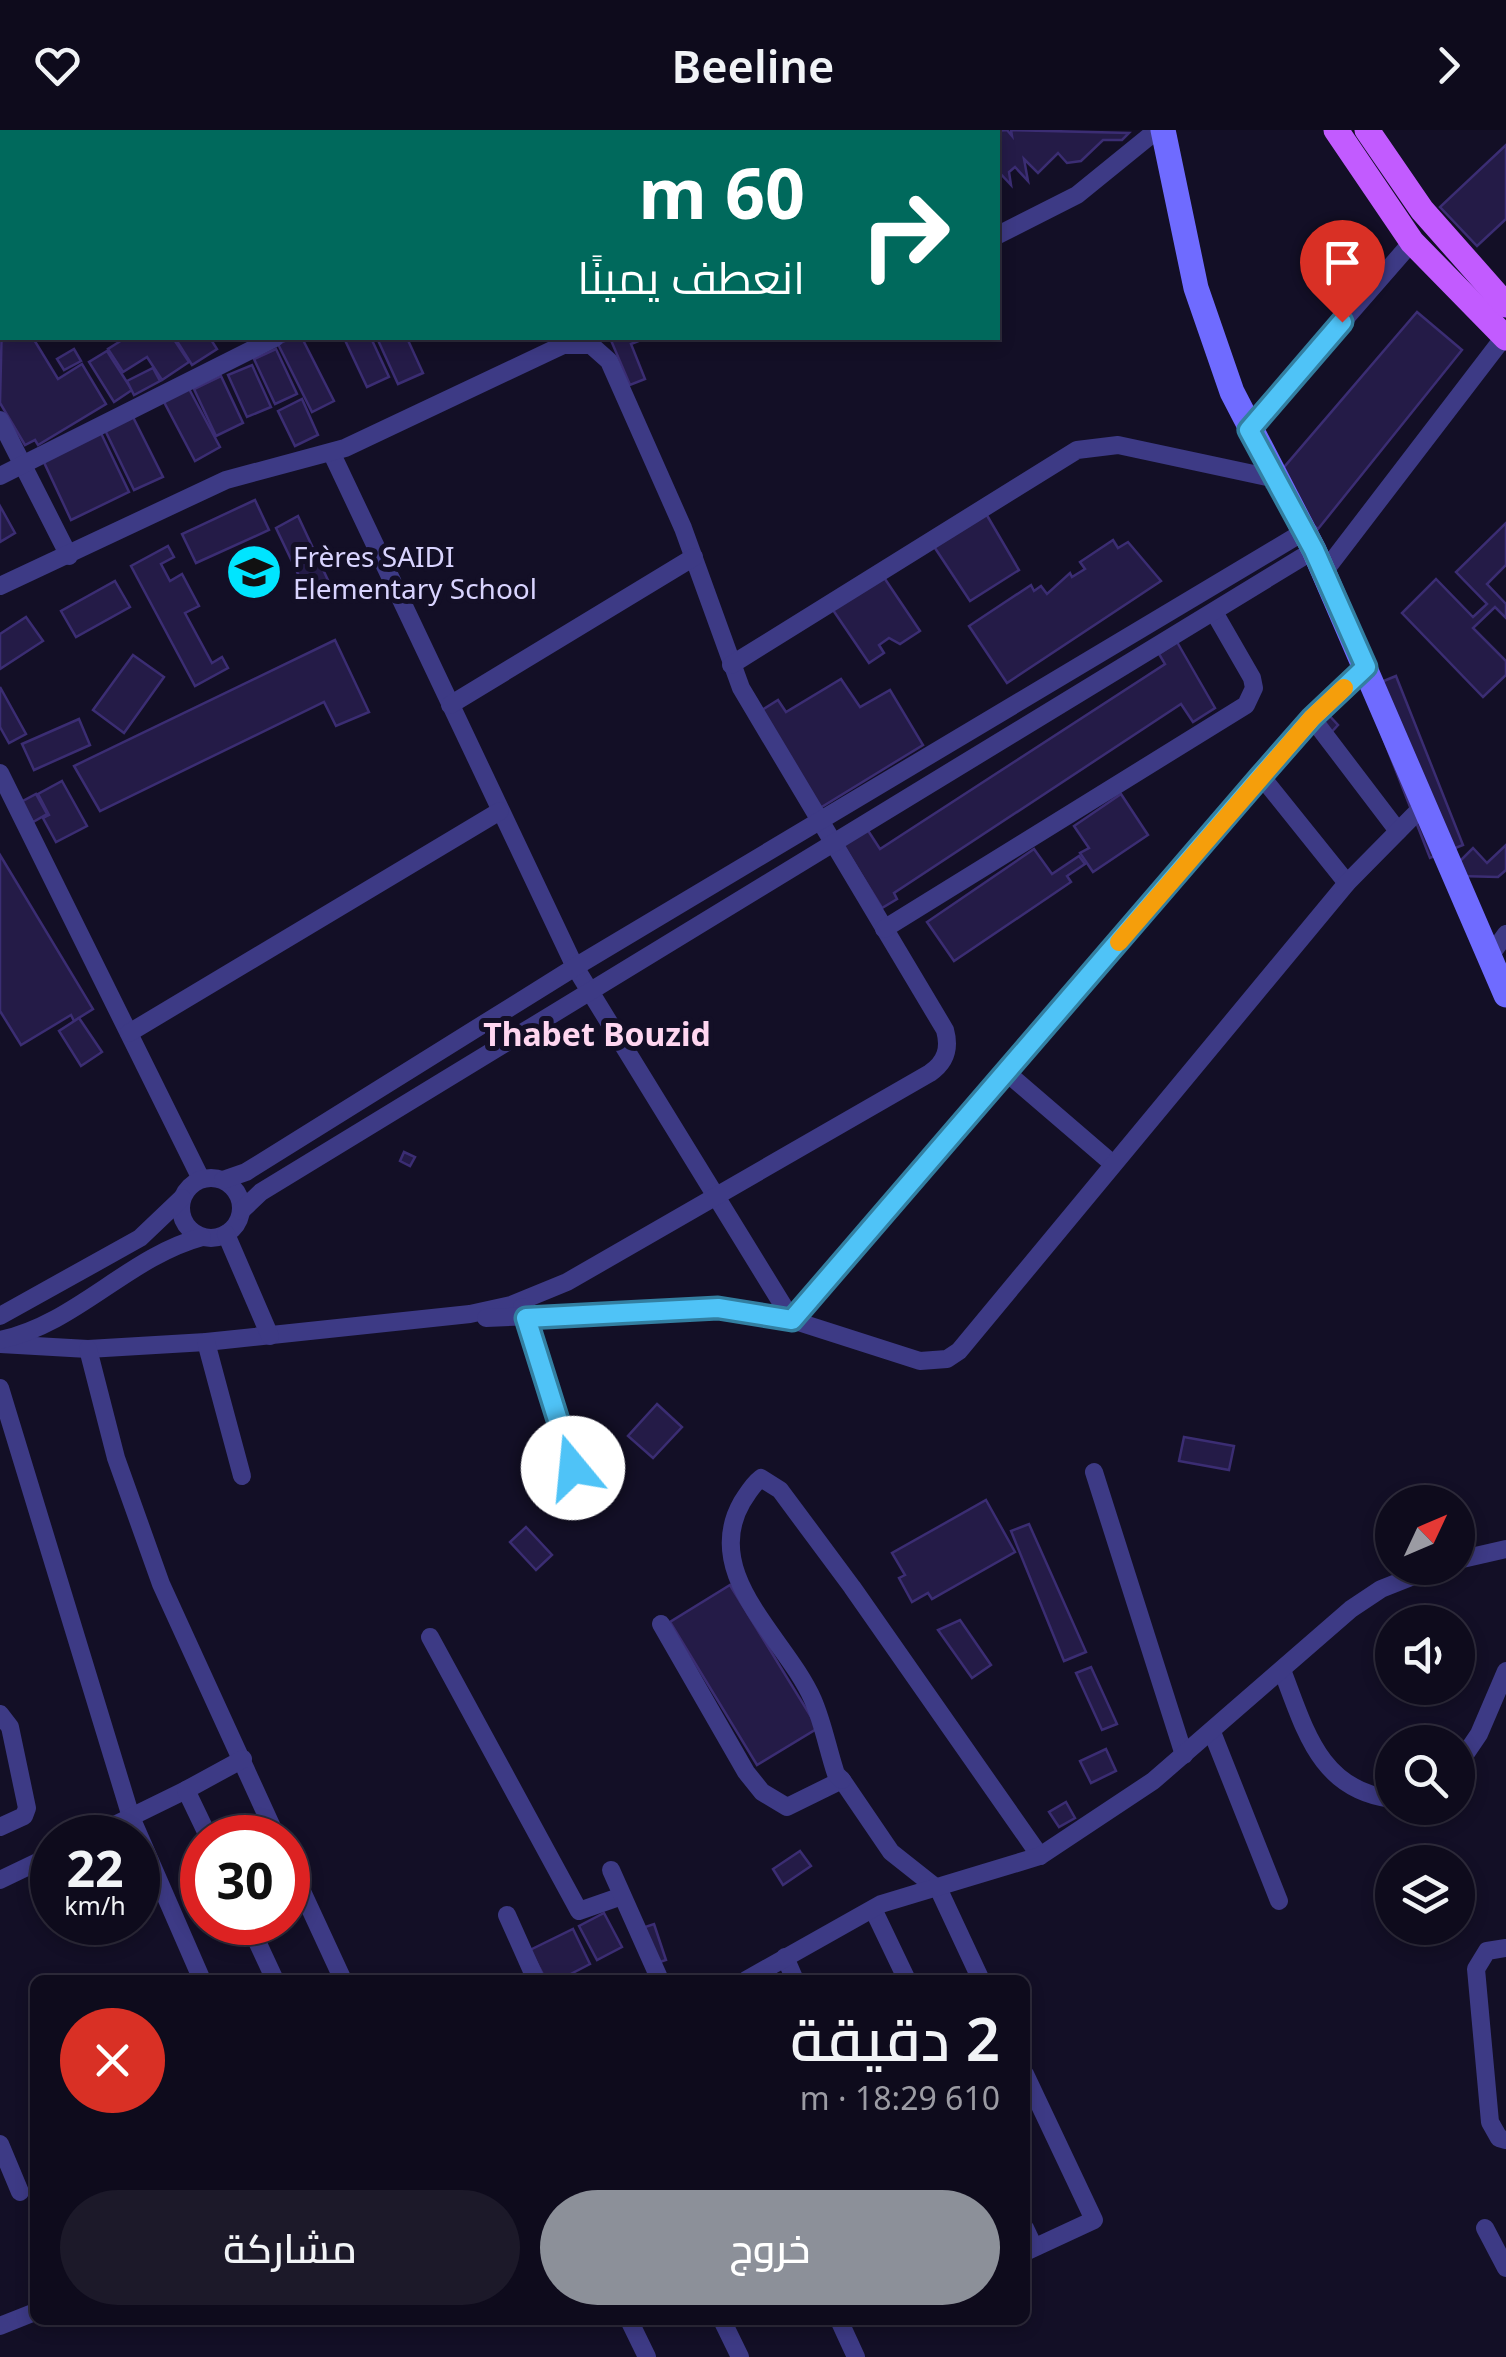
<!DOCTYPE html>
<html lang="ar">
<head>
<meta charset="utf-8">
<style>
	body { margin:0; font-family:"Noto Sans",Cairo,sans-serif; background:#1c1929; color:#f1f3f6; direction:rtl; height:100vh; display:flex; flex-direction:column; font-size:38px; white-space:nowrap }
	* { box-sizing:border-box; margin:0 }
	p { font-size:32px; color:#9b9ba3 }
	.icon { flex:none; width:55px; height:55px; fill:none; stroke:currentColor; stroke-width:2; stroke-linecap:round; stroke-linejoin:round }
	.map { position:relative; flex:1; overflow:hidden; direction:ltr }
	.sheet { position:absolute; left:30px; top:1845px; width:1000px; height:350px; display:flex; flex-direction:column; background:#0e0b1c; border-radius:15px; box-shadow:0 5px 15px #0003,0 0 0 2px #2e2b3b; direction:rtl }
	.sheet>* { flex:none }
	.hud { position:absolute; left:0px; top:0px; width:1000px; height:210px; box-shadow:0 5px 15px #0003,0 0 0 2px #2e2b3b; direction:rtl; background:#00695c; color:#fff; overflow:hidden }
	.needle { width:65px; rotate:46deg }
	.buttons { position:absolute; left:1375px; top:1355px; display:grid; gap:20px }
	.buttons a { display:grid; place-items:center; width:100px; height:100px; border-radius:50%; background:#0e0b1c; box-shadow:0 5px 15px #0003,0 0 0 2px #2e2b3b; font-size:50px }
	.speed { position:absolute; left:30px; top:1685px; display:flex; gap:20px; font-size:50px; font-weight:700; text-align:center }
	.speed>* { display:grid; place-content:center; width:130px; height:130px; border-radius:50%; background:#0e0b1c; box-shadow:0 5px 15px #0003,0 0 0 2px #2e2b3b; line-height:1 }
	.speed small { font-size:25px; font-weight:400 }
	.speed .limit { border:15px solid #d22; background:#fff; color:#111 }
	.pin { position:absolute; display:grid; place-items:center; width:85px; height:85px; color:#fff; margin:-102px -42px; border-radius:50% 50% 50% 0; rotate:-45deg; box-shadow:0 0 10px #0007 }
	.pin .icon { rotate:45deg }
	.me { position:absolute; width:110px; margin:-55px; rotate:343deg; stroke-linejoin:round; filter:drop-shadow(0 0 8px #0008) }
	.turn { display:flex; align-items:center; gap:35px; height:210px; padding:0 30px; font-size:45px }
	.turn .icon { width:130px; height:130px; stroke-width:2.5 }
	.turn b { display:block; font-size:70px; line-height:85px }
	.round { display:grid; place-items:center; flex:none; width:105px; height:105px; border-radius:52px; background:#1c1929 }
	.overview { display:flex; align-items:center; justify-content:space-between; height:170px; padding:0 30px }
	h1 { font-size:60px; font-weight:600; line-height:75px }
	.button { display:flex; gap:20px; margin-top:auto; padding:20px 30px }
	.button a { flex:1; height:115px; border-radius:60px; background:#8c9099; color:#fff; font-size:40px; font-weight:600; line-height:115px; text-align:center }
	.button a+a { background:#1c1929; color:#f1f3f6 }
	header { display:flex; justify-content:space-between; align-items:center; height:130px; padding:0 30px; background:#0e0b1c; font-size:45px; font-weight:600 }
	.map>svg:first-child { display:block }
	.building { fill:#241b47; stroke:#3b2d73; stroke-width:2.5 }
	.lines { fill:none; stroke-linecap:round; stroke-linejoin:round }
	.street { stroke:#3d3a85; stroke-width:18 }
	.secondary { stroke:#6f6bff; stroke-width:25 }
	.primary { stroke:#c25bff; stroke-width:25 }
	.route-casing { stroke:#337fa1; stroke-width:25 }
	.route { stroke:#4fc3f7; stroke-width:18 }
	.slow { stroke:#f59e0b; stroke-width:18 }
	.labels { text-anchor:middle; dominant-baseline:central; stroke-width:10; stroke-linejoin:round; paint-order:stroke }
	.poi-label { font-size:28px; fill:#d9d4ff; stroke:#130f26; text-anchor:start }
	.quarter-label { font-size:32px; font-weight:bold; fill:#ffd6f0; stroke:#130f26 }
</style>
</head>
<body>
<header><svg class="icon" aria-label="forward" viewBox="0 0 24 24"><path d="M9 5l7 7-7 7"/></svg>Beeline<svg class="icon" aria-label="heart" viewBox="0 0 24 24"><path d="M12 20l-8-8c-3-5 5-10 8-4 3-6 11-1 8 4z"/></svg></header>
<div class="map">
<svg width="1506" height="2227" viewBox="0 0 1506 2227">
	<rect width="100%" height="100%" fill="#130f26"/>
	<g class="building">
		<polygon points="37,0 87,0 88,2 32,2"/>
		<polygon points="207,0 290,0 286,2"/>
		<polygon points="638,0 696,0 697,2 638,2"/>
		<polygon points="1007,0 1012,6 1011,0 1129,3 1122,10 1103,10 1081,31 1067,33 1058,23 1038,43 1024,29 1028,51 1015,37 1009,42 1011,55 998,41 998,2 984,2"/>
		<polygon points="1506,15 1506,89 1477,116 1440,77"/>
		<polygon points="0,24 2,27 0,107"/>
		<polygon points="1417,182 1462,220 1318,399 1267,357"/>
		<polygon points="2,189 2,208 33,208 58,249 82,234 106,274 38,315 35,310 25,315 0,273"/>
		<polygon points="116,208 173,208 189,232 162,250 147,227 123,242 108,219 119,212"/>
		<polygon points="175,208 210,208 217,219 192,235"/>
		<polygon points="291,208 302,208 334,271 312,282 278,214"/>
		<polygon points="344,208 371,208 389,247 367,257"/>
		<polygon points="377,208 407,208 423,243 398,254"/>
		<polygon points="610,208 646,208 631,214 645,249 630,255"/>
		<polygon points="74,219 81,231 64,240 57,229"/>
		<polygon points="276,219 297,264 275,274 254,229"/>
		<polygon points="107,221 132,260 114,272 89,232"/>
		<polygon points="252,235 271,277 247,287 228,245"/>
		<polygon points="153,238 160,251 134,265 127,251"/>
		<polygon points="221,246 243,293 216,306 194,259"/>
		<polygon points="188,257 220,317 195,331 163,270"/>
		<polygon points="302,269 318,305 295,316 278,281"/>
		<polygon points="133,287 163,347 134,360 105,300"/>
		<polygon points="100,301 129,362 71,390 42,328"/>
		<polygon points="255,370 269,400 196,433 182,404"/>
		<polygon points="0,376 15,403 0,412"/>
		<polygon points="985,382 1019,440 970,471 933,415"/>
		<polygon points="298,386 333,461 311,471 276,398"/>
		<polygon points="1506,393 1506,435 1487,454 1506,474 1506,488 1495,477 1473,498 1506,531 1506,545 1483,567 1402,483 1436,449 1473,487 1487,474 1456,442"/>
		<polygon points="1113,410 1118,418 1128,412 1161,451 1007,553 969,496 1031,455 1034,461 1041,456 1047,464 1070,443 1072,447 1085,439 1080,432"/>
		<polygon points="168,416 174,427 161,434 170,451 182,444 199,476 185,483 212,533 222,527 228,538 195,556 131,436"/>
		<polygon points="883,446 920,501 900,514 889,508 879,515 884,523 869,533 833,480"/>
		<polygon points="115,451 130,477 76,507 61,481"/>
		<polygon points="26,487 43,511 0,539 0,504"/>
		<polygon points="335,510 369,582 336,596 324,572 100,681 74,636"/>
		<polygon points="1177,512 1215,578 1193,592 1181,574 894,763 897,769 882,778 843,715 867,699 880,719 1165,534 1159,524"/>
		<polygon points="133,525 164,547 124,603 93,580"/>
		<polygon points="1396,546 1463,715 1430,728 1364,559"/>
		<polygon points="841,549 860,577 890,560 923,615 820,678 762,580 778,570 786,582"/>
		<polygon points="0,557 26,604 9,613 0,597"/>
		<polygon points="1325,581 1338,595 1326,608 1312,595"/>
		<polygon points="79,589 90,615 34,640 22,614"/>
		<polygon points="62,651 87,696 56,712 43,688 49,685 38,664"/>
		<polygon points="36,664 47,684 33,692 21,672"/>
		<polygon points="1121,664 1148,705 1093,742 1080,723 1089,718 1074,696"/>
		<polygon points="1506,715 1506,740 1498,747 1459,746 1452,739 1473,718 1487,733"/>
		<polygon points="1034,719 1052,744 1079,726 1085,734 1067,746 1071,752 954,831 927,792"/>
		<polygon points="0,725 93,879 74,891 71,885 21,915 0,881"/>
		<polygon points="79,888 102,922 81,936 59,901"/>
		<polygon points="404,1022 415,1027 410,1036 400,1031"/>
		<polygon points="657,1274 682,1297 653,1328 628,1306"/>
		<polygon points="1184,1307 1234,1316 1229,1340 1179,1331"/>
		<polygon points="986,1370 1015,1422 932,1469 928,1463 912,1472 899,1448 905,1445 892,1423"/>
		<polygon points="1029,1394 1086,1522 1064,1531 1011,1401"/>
		<polygon points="526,1397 552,1425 536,1440 510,1412"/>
		<polygon points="730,1455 818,1598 757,1635 670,1492"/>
		<polygon points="960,1490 991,1535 972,1548 938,1500"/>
		<polygon points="1091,1537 1117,1594 1102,1600 1076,1543"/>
		<polygon points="1106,1619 1116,1641 1091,1653 1080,1631"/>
		<polygon points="1066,1672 1075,1688 1059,1697 1049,1682"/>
		<polygon points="800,1721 811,1736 783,1755 773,1739"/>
		<polygon points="604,1783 622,1817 597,1830 579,1796"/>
		<polygon points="654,1794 666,1830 654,1834 642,1798"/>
		<polygon points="573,1799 590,1834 559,1850 546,1850 530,1820"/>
	</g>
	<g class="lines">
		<g class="street">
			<polyline points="204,0 205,2"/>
			<polyline points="568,0 569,2"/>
			<polyline points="8,2 13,0"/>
			<polyline points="322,2 327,0"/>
			<polyline points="820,2 833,0"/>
			<polyline points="998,105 1077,65 1157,0"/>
			<polyline points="0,172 2,170"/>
			<polyline points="0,290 69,426"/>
			<polyline points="1249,299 1412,112"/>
			<polyline points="332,324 575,837 792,1190 1261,646 1312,588 1366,537"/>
			<polyline points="0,346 275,208"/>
			<polyline points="1324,442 1504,207"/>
			<path d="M0,456L226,350L345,318L563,215H591L609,231L683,398L741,558L945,900C950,918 946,932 930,943L567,1152L511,1175L470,1184L206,1212L88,1219L0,1214"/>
			<polyline points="731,535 1077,320 1118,315 1277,349"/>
			<polyline points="450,575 694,427"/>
			<polyline points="1312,588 1398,701"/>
			<polyline points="0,643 201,1049"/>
			<polyline points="1261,646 1347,753"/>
			<polyline points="884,799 1246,575 1254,558 1252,548 1214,482"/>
			<polyline points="1490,826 1506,804"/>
			<polyline points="129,903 500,681"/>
			<polyline points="1007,943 1113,1034"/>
			<circle cx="211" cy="1078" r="30"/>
			<polyline points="223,1050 246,1042 575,837 1305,401"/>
			<polyline points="241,1081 261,1062 1314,420"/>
			<polyline points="226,1104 270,1206"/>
			<polyline points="522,1177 573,1338"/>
			<polyline points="0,1186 140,1108 182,1068"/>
			<polyline points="486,1188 733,1178 792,1190 920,1231 947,1229 959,1221 1347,753 1422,677"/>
			<path d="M0,1210C76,1194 128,1127 202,1107"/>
			<polyline points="206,1212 242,1346"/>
			<polyline points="88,1219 116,1328 161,1454 277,1708"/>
			<polyline points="0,1258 131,1687 202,1850"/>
			<polyline points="1094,1342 1184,1625"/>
			<polyline points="1458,1430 1506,1419"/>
			<polyline points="661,1494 746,1642 762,1662 787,1677 842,1650 891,1722 939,1760 981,1850"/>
			<polyline points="430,1507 579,1781 622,1766"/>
			<path d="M1282,1540C1305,1599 1319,1660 1392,1669"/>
			<polyline points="0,1584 10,1597 27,1678 24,1686 0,1697"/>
			<polyline points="1212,1602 1279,1771"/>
			<polyline points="1458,1635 1479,1604 1506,1541"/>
			<path d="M842,1650L836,1644C828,1620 823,1593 813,1570C786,1508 700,1445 742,1372C748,1363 752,1355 761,1348L780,1360L852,1457L1040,1726"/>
			<polyline points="88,1708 186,1660"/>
			<polyline points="209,1708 186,1660 243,1629"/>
			<polyline points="288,1731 343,1850"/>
			<polyline points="611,1740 660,1850"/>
			<polyline points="0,1750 52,1725"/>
			<polyline points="873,1779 907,1850"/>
			<polyline points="507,1785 536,1850"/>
			<polyline points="248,1792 275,1850"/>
			<polyline points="1506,1818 1487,1821 1476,1839 1490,1992 1499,2008 1506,2010"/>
			<polyline points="785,1827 795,1850"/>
			<polyline points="746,1850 881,1774 1040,1726 1153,1651 1351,1479 1381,1459 1434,1438"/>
			<polyline points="1025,1944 1094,2090 1025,2122"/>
			<polyline points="0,2014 20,2062"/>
			<polyline points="1025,2098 1034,2117"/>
			<polyline points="1485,2098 1506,2138"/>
			<polyline points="629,2190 647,2227"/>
			<polyline points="722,2190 740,2227"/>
			<polyline points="839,2190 856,2227"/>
			<polyline points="0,2196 35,2182"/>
		</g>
		<polyline class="secondary" points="1163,0 1196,158 1232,262 1314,420 1506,865"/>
		<g class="primary">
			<polyline points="1336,0 1412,112 1506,208"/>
			<polyline points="1367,0 1422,80 1506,175"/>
		</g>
	</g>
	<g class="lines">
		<g class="route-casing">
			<polyline id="route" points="573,1338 526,1188 718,1178 792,1190 1261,646 1312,588 1366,537 1314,420 1249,300 1342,192"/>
		</g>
		<use href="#route" class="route"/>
		<polyline class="slow" points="1119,812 1312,588 1344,558"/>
	</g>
	<defs>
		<g id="school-disc" transform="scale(2.875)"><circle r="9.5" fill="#00e5ff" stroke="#130f26"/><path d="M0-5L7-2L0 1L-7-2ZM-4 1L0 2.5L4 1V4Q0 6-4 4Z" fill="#111"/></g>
	</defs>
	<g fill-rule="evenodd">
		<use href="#school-disc" x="254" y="442"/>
	</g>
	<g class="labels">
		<g class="poi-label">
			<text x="293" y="426">Frères SAIDI<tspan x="293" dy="32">Elementary School</tspan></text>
		</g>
		<g class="quarter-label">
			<text x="597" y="903">Thabet Bouzid</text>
		</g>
	</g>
</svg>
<div class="buttons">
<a><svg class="needle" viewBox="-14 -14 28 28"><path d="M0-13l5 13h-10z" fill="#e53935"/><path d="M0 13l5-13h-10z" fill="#9b9ba3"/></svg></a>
<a><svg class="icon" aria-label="sound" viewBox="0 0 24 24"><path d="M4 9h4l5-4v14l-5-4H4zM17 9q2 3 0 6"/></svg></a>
<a><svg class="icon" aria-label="search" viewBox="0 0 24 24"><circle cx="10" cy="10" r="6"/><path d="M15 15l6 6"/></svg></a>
<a><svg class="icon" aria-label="layers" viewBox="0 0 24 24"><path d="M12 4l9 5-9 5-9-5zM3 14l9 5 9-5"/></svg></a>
</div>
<div class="speed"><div>22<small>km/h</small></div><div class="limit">30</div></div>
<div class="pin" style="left:1342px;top:192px;background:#d93025"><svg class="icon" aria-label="arrive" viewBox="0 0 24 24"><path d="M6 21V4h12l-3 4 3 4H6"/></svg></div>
<svg class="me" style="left:573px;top:1338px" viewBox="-20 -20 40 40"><circle r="19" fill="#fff"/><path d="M0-13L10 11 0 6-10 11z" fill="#4fc3f7"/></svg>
<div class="hud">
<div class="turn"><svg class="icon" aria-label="right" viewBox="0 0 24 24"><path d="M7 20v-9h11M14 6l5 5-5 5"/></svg><div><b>60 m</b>انعطف يمينًا</div></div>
</div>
<section class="sheet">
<div class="overview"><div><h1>2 دقيقة</h1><p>610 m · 18:29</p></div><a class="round" style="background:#d93025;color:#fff"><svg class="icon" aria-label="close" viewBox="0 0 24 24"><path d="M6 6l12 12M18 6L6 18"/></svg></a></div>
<div class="button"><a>خروج</a><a>مشاركة</a></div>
</section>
</div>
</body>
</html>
